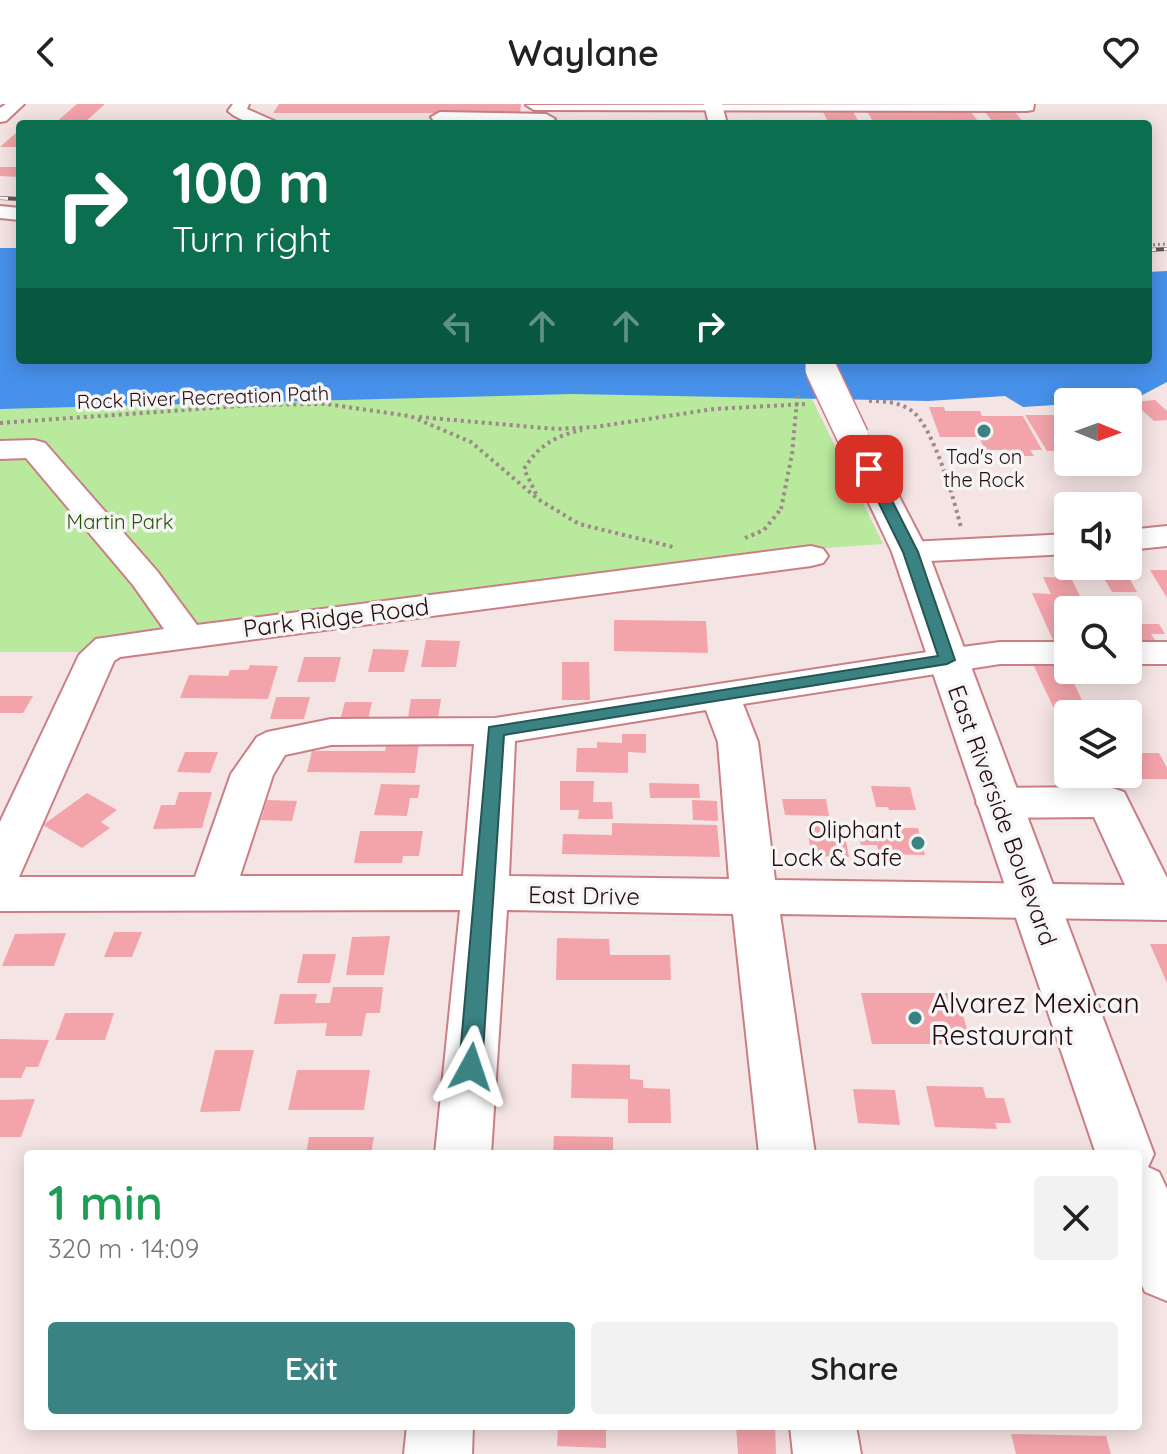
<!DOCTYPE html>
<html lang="en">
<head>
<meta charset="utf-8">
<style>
	body { margin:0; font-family:Quicksand,sans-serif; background:#f2f2f2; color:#222; height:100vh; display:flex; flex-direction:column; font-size:30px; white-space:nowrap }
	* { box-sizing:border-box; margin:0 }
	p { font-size:26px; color:#767676 }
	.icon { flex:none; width:44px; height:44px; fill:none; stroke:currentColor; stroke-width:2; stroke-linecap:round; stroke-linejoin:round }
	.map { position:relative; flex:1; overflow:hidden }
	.details { position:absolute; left:24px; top:1046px; width:1118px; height:280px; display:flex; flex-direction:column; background:#fff; border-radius:8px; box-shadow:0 4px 20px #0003 }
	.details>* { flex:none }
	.guide { position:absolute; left:16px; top:16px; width:1136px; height:244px; border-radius:8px; box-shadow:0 4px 20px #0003; background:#0b6e4f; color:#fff; overflow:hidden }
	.needle { width:52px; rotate:91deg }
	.tools { position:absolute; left:1054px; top:284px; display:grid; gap:16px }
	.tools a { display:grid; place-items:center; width:88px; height:88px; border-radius:8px; background:#fff; box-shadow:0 4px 20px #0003; font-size:40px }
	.pin { position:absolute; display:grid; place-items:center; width:68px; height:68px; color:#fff; margin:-34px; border-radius:16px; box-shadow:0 4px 12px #0006 }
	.me { position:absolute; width:88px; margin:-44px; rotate:5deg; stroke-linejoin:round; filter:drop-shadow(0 0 6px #0008) }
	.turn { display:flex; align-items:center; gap:28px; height:168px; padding:0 24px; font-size:36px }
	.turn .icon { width:104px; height:104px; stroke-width:2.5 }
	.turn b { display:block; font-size:56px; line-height:68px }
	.lanes { display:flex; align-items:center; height:76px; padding:0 24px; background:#0003; justify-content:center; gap:40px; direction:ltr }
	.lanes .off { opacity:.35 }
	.round { display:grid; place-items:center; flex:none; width:84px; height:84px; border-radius:8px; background:#f2f2f2 }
	.headline { display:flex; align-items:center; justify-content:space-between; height:136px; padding:0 24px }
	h1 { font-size:48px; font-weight:600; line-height:60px; color:#1e9e55 }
	.button { display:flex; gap:16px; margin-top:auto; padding:16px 24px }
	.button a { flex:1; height:92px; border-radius:8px; background:#3b8383; color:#fff; font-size:32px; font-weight:600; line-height:92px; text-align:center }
	.button a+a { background:#f2f2f2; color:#222 }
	header { display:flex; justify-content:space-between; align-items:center; height:104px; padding:0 24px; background:#fff; font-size:36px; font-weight:600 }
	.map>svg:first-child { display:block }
	.green { fill:#b8e99d }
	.water { fill:#4791eb }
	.building { fill:#f3a4aa }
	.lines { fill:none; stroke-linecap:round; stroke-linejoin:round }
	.minor-casing { stroke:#cb7f85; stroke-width:4 }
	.major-casing { stroke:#cb7f85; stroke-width:4 }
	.path-far1 { stroke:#9e888a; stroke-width:3; stroke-dasharray:2 3; stroke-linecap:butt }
	.path { stroke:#9e888a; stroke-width:4; stroke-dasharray:3 4; stroke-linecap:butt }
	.minor { fill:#fff; fill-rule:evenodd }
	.major { fill:#fff; fill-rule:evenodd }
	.rail-casing { stroke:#6a5154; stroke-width:4 }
	.rail { stroke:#f5f5f5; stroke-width:3; stroke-dasharray:8; stroke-linecap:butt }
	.major-bridge-far1-casing { stroke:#cb7f85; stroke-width:27; stroke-linecap:butt }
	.major-bridge-casing { stroke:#cb7f85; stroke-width:34; stroke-linecap:butt }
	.path-bridge { stroke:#9e888a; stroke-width:4; stroke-dasharray:3 4; stroke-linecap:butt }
	.major-bridge-far1 { stroke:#fff; stroke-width:25 }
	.major-bridge { stroke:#fff; stroke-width:31 }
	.route { fill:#3b8383; stroke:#265555; stroke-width:2 }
	.poi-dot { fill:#3b8383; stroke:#f5f5f5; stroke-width:3 }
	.labels { text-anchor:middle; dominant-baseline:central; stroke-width:7; stroke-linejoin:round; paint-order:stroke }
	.far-street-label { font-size:20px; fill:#270b0f; stroke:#f5f5f5 }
	.far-poi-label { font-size:20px; fill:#270b0f; stroke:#f5f5f5 }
	.far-park-label { font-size:20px; fill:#295205; stroke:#f5f5f5 }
	.street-label { font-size:24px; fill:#270b0f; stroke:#f5f5f5 }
	.poi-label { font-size:24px; fill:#270b0f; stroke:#f5f5f5; text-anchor:end }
	.near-poi-label { font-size:28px; fill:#270b0f; stroke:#f5f5f5; text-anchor:start }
</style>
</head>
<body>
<header><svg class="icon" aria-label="back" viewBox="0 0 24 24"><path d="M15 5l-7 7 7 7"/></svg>Waylane<svg class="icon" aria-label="heart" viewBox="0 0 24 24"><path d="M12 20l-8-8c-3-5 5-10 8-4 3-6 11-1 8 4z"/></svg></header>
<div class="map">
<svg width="1167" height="1350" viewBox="0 0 1167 1350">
	<rect width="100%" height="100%" fill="#f5e4e4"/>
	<polygon class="green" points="428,289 809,289 883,440 784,447 92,548 0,548 0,302"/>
	<polygon class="water" points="0,144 20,144 20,256 1148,256 1148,168 1167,167 1167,278 1133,296 1023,303 1005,292 928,297 573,290 0,305"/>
	<g class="building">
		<polygon points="77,0 105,0 83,20 54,20"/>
		<polygon points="279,0 521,0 520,9 273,9"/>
		<polygon points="822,6 852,6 860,20 829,20"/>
		<polygon points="983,6 1013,6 1025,20 995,20"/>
		<polygon points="867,7 970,7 977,16 872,16"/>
		<polygon points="17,28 20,28 20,43 0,43"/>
		<polygon points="0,63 20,63 20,73 0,72"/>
		<polygon points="1155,296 1167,307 1167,316 1154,317 1133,298"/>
		<polygon points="929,303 944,303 945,307 980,307 982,312 1023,312 1042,346 1030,346 1034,352 1012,352 1008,346 985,346 979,333 940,333"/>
		<polygon points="1025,311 1066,311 1068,347 1047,347"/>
		<polygon points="1109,465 1124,465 1137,488 1112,488 1102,471 1113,471"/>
		<polygon points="1150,466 1167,466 1167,494"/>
		<polygon points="1043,473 1071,474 1087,506 1068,506 1068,543 1056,543 1032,489 1051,490"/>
		<polygon points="614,516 706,517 708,549 614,547"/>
		<polygon points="1128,520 1159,520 1165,530 1151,530 1155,536 1128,536"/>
		<polygon points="426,536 460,537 456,563 421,563"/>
		<polygon points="373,545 409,546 404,568 368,568"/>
		<polygon points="304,553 341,553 335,578 297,578"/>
		<polygon points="562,558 589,558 590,596 562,596"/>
		<polygon points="1033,560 1065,560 1088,609 1056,609"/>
		<polygon points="250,561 278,562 268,595 180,594 189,571 228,572 230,566 248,566"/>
		<polygon points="0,592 33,592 23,609 0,609"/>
		<polygon points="276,593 310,593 304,615 270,615"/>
		<polygon points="411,595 441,595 438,614 408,614"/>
		<polygon points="345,598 372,598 367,620 339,620"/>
		<polygon points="622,630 646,630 646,649 628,648 628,669 576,668 577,644 597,644 597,638 622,639"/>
		<polygon points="387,639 419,639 415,669 307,668 312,647 385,647"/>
		<polygon points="185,648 218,648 210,669 177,668"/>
		<polygon points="1128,649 1159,649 1167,664 1167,675 1137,675 1134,670 1128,670"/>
		<polygon points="560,677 594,677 593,698 612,698 613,715 578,715 579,706 560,706"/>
		<polygon points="649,679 699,680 700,694 650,694"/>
		<polygon points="381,680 420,681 418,694 410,694 407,712 374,711"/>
		<polygon points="871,682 910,683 916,706 889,706 888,703 876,703"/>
		<polygon points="179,688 212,688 202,724 153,725 161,701 175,701"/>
		<polygon points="87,689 117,706 101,718 110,724 82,744 43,721"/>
		<polygon points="782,695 826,695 829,712 785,711"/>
		<polygon points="267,696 297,697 292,717 261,716"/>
		<polygon points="692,696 717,697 718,717 693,716"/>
		<polygon points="612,719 717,721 720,753 562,750 563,730 612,731"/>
		<polygon points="806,720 843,721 849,753 812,752"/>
		<polygon points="857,724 918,724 925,751 879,750 877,741 861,741"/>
		<polygon points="360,727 423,727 419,752 403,752 402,759 354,759"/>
		<polygon points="114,828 142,828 132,853 104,853"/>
		<polygon points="66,829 54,862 2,862 15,830"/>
		<polygon points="390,832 384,871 346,871 352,833"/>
		<polygon points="557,834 609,835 610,851 670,851 671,876 556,876"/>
		<polygon points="1150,840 1167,840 1167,879"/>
		<polygon points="303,850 336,850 330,879 297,879"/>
		<polygon points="333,883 383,883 380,909 366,909 362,932 325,932 327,919 274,920 280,890 317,890 315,899 330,899"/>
		<polygon points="861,889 957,889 971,940 872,940"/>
		<polygon points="65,909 114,909 105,936 55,936"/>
		<polygon points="0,935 49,936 38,963 26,963 21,974 0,974"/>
		<polygon points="215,946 254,946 240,1007 200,1008"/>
		<polygon points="572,960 630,961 630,975 643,976 643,984 670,985 671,1019 628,1019 628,995 571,994"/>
		<polygon points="297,966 370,966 364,1006 288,1006"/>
		<polygon points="926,982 983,983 986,994 1004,994 1011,1019 995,1019 997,1025 935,1023"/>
		<polygon points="853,985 895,986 900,1021 858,1019"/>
		<polygon points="35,995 21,1033 0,1033 0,996"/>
		<polygon points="554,1032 613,1033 613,1050 553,1050"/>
		<polygon points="309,1033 374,1033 371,1050 306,1050"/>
		<polygon points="558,1322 606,1322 606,1344 557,1342"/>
		<polygon points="736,1322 775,1322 776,1350 738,1350"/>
		<polygon points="1011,1330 1106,1332 1111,1350 1016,1350"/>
	</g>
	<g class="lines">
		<g class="minor-casing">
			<g id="minor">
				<polygon points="6,0 24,0 6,17 0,18 0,4"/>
				<path d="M233,0H249L247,5L281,20C262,20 242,20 228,7Z"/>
				<polygon points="1034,0 1033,6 1027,7 534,6 526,1"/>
				<polygon points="440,8 546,10 555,15 547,20 434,17 431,13"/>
				<polygon points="0,102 20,104 20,116 0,114"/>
				<path d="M34,336L45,339L157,467L197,521L811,442L823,445L828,452L823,459L811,462L120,553L114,557L19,773H195L231,670L257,633L267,628L331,615L495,614L947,545L1000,538H1068V560H1000L743,600L758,638L775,776L1125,781L1094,713L997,714L982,709L976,699L982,689L997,684L1109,683L1124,688L1167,774V816L780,810L815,1050H759L733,810L507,806L491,1050H435L460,806L0,807V718L79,551L96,535L164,525L133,481L26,354L0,355V337ZM706,606L718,638L729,775L509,772L515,637ZM474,640L463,772H240L273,671L285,651L331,641Z"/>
				<polygon points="1167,422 1167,442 1128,446 1128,426"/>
				<polygon points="1068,430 1068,450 910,458 898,455 893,448 898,441 910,438"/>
				<rect x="1128" y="538" width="39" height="22"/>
				<polygon points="407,1322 473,1322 472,1350 404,1350"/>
				<polygon points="790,1322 856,1322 861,1350 793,1350"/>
			</g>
		</g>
		<g class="major-casing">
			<g id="major">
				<polygon points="704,0 722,0 727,20 709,20"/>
				<polygon points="853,324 864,326 868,333 928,448 1154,1050 1148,1063 1159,1068 1167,1085 1167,1197 1145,1188 1138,1173 1138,1050 1096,1050 892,448 838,333 842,326"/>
			</g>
		</g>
		<polyline class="path-far1" points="1148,141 1167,140"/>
		<g class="path">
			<path d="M869,297C884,297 900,298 912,307C933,322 955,398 961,424"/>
			<polyline points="419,313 556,325 595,323 714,305 807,300"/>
			<polyline points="0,319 256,301 326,300 410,312 471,338 538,395 579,420 673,443"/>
			<path d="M536,390L524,365C539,341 555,332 582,326"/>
			<polyline points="745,434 764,426 781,405"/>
		</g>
		<use href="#minor" class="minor"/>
		<use href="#major" class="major"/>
		<g class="rail-casing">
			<g id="rail">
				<polyline points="0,94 20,95"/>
				<polyline points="1148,146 1167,145"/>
			</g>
		</g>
		<use href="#rail" class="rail"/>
		<g class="major-bridge-far1-casing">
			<polyline id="major-bridge-far1" points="817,256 822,267"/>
		</g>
		<g class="major-bridge-casing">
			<polyline id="major-bridge" points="821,265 853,333"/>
		</g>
		<polyline class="path-bridge" points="781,405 792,350 798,287"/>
		<use href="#major-bridge-far1" class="major-bridge-far1"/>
		<use href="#major-bridge" class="major-bridge"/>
	</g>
	<polygon class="route" points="869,361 876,365 918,448 955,556 947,560 504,631 482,963 479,970 471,973 463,970 459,963 489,623 938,552 903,448 862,365"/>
	<g class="poi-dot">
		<circle cx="984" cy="327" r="8"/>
		<circle cx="918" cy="739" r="8"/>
		<circle cx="915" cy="914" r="8"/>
	</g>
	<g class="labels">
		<g class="far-street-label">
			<text transform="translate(203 293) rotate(-2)">Rock River Recreation Path</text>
		</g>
		<g class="far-poi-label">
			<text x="984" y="352">Tad's on<tspan x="984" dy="23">the Rock</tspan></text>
		</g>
		<g class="far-park-label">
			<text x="120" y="417">Martin Park</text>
		</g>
		<g class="street-label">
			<text transform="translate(336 513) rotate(-7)">Park Ridge Road</text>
			<text transform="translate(1003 711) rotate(70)">East Riverside Boulevard</text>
			<text transform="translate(584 791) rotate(1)">East Drive</text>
		</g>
		<g class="poi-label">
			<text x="902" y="725">Oliphant<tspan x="902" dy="28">Lock &amp; Safe</tspan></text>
		</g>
		<g class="near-poi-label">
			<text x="931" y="898">Alvarez Mexican<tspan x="931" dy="32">Restaurant</tspan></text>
		</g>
	</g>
</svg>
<div class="tools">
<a><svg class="needle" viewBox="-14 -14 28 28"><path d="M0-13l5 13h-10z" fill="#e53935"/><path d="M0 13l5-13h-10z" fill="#767676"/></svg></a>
<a><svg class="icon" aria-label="sound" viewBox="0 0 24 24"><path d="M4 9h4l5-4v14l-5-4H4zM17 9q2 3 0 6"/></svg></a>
<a><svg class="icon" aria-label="search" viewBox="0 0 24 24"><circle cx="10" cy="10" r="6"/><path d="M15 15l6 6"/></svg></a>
<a><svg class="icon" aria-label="layers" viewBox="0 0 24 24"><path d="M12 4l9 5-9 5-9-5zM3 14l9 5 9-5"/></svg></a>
</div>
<div class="pin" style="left:869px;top:365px;background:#d93025"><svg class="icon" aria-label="arrive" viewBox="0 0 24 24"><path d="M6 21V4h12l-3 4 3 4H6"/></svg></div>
<svg class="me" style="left:471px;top:963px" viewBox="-20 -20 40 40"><path d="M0-17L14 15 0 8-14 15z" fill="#3b8383" stroke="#fff" stroke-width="4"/></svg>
<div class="guide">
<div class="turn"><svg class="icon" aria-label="right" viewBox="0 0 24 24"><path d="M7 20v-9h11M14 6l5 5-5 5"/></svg><div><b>100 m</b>Turn right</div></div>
<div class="lanes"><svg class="icon off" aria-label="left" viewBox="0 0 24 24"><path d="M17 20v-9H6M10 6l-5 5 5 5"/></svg><svg class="icon off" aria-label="ahead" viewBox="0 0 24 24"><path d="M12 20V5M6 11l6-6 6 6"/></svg><svg class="icon off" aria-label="ahead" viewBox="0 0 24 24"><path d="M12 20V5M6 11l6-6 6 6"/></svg><svg class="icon" aria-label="right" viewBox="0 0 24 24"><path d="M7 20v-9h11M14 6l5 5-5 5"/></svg></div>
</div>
<section class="details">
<div class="headline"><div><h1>1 min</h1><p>320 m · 14:09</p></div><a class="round"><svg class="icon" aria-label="close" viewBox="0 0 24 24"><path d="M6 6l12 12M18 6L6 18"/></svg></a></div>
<div class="button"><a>Exit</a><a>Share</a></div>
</section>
</div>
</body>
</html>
